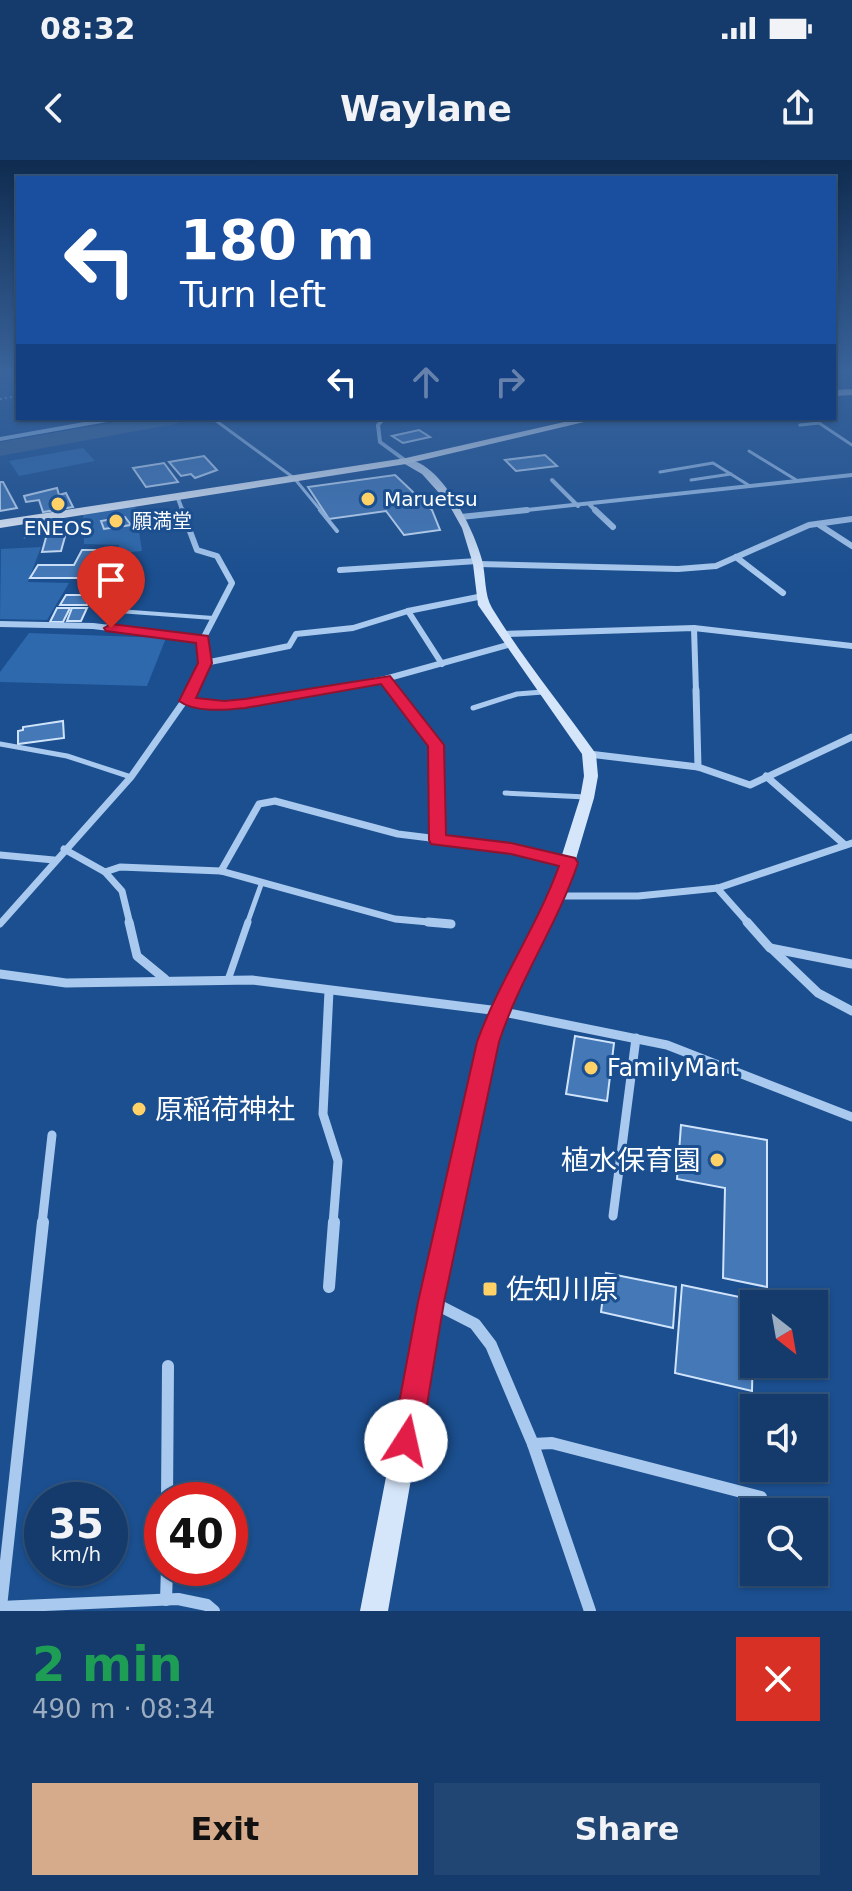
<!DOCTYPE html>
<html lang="en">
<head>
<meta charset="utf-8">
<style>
	body { margin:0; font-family:"DejaVu Sans","Noto Sans JP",sans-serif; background:#214673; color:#f1f3f6; height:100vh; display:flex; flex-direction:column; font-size:30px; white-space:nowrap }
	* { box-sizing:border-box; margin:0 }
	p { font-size:26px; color:#9dadc1 }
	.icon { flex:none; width:44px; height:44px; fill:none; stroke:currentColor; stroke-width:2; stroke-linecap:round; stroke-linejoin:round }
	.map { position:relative; height:1451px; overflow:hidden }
	.panel { display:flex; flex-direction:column; background:#143b6b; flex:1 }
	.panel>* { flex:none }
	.banner { position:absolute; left:16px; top:16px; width:820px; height:244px; border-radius:0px; box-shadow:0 2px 6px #0004,0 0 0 2px #33557e; background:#1a4fa0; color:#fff; overflow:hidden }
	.needle { width:52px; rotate:149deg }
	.fabs { position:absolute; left:740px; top:1130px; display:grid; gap:16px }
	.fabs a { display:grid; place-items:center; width:88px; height:88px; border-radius:0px; background:#143b6b; box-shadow:0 2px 6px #0004,0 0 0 2px #33557e; font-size:40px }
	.speed { position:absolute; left:24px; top:1322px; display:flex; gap:16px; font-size:40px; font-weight:700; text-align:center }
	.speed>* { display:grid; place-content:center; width:104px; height:104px; border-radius:50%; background:#143b6b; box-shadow:0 2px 6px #0004,0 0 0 2px #33557e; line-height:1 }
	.speed small { font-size:20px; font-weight:400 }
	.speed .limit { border:12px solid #d22; background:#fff; color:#111 }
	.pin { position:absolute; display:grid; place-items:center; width:68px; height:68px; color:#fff; margin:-82px -34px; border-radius:50% 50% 50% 0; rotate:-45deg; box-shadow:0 0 8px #0007 }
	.pin .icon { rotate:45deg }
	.me { position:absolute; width:88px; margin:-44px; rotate:10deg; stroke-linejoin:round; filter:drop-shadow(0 0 6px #0008) }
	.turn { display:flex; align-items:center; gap:28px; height:168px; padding:0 32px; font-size:36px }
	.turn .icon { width:104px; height:104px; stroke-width:2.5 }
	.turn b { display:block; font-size:56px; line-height:68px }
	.lanes { display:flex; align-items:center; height:76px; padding:0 32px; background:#0003; justify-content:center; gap:40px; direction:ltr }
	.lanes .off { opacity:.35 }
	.round { display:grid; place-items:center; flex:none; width:84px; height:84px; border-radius:0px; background:#214673 }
	.overview { display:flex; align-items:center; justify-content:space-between; height:136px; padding:0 32px }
	h1 { font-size:48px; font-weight:700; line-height:60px; color:#1e9e55 }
	.action { display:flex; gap:16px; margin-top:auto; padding:16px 32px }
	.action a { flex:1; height:92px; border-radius:0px; background:#d6ab8b; color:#111; font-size:32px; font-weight:700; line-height:92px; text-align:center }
	.action a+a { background:#214673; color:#f1f3f6 }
	.status { display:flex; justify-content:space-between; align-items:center; height:56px; padding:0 40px; background:#143b6b; direction:ltr }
	.status svg { height:22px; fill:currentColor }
	header { display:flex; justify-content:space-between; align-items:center; height:104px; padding:0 32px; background:#143b6b; font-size:36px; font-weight:700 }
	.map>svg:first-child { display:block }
	.green { fill:#2e69ad }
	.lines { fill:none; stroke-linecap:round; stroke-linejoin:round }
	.river { fill:#3c6290; fill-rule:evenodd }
	.building { fill:#4478b7; stroke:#cfe3fa; stroke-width:2 }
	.path { stroke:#a9c9ee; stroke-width:2; stroke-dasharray:2 3; stroke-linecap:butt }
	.lane-far3 { stroke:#a9c9ee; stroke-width:3 }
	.lane-far2 { stroke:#a9c9ee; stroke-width:4 }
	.lane-far1 { stroke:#a9c9ee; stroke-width:5 }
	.lane { stroke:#a9c9ee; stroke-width:7 }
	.street-far4 { stroke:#a9c9ee; stroke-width:4 }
	.street-far3 { stroke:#a9c9ee; stroke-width:6 }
	.street-far2 { stroke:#a9c9ee; stroke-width:7 }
	.street-far1 { stroke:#a9c9ee; stroke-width:9 }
	.street { stroke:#a9c9ee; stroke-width:12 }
	.secondary { fill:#d6e6fa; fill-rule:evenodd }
	.primary { fill:#f0f6ff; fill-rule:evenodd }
	.route { fill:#e11d48; stroke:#92132f; stroke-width:2 }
	.poi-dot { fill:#ffd166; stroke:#1b4f8f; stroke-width:3 }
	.labels { text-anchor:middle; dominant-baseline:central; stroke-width:6; stroke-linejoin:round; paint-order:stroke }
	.far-poi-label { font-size:20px; fill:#fff; stroke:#1b4f8f; text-anchor:start }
	.poi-label { font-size:24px; fill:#fff; stroke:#1b4f8f; text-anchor:start }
	.near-poi-label { font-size:28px; fill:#fff; stroke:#1b4f8f; text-anchor:start }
</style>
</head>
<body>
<div class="status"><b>08:32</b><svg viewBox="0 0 49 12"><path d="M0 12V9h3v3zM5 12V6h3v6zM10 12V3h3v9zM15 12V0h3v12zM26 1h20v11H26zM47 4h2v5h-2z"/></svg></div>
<header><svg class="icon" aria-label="back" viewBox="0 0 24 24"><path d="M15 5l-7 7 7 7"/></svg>Waylane<svg class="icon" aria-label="share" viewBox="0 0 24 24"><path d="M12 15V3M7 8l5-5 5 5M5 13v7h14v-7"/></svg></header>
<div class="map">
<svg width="852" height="1451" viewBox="0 0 852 1451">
	<rect width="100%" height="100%" fill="#1b4f8f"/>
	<g class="green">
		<polygon points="83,288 95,301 19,316 9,301"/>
		<polygon points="135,345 142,391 119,393 119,385 84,384 83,354"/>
		<polygon points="41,387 28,422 69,423 47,460 0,459 1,389"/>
		<polygon points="29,473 166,478 147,526 0,522 0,512"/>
	</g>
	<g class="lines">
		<polygon class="river" points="139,258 186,258 175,264 0,296 0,282"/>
	</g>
	<g class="building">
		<polygon points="419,270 430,277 403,283 392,276"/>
		<polygon points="545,295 557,306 516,311 505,300"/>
		<polygon points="204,296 217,310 195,318 191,314 181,316 169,302"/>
		<polygon points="164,303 178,322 146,327 133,308"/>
		<polygon points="395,315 432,350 440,370 404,375 386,351 329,359 308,327"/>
		<polygon points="0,322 3,322 17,348 0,351"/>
		<polygon points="57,328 59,335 66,333 73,347 43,352 39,340 26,342 24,336"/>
		<polygon points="125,357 131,365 104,369 101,361"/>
		<polygon points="42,365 41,375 25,377 27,367"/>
		<polygon points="66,373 61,391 42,392 47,374"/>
		<polygon points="82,390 112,390 97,418 30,418 38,405 74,405"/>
		<polygon points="66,435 92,435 87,445 60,445"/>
		<polygon points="57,448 70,448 63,462 50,462"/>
		<polygon points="72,448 87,448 81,461 67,461"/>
		<polygon points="63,561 64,578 18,584 18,571 23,570 23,567"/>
		<polygon points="575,876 614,883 607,941 566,934"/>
		<polygon points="681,965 767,980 767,1127 723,1118 725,1028 677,1019"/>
		<polygon points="606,1113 676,1127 673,1168 601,1152"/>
		<polygon points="682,1125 754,1140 752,1231 675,1213"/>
	</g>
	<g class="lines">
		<polyline class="path" points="0,239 18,236"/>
		<g class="lane-far3">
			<polyline points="215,260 294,318 322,352"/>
			<polyline points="800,265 819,263 852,285"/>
			<polyline points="749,291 798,321"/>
			<polyline points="660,312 713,303 750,326"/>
			<polyline points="691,320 731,314"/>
		</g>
		<g class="lane-far2">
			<polyline points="320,350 337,371"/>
			<polyline points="105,450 213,458"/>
			<polyline points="385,519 395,532"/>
		</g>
		<g class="lane-far1">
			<polyline points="393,530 436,585 437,680"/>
			<polyline points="473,548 517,534 543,532"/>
			<polyline points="0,584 67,596 131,617"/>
			<polyline points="505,633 586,637"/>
			<polyline points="247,764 262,722"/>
		</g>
		<polyline class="lane" points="228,820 248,762"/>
		<g class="street-far4">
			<polyline points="384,258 378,265 380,282 406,301"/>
			<polyline points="0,279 118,258"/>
			<polyline points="552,320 578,346"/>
			<polyline points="177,336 183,352"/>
			<polyline points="590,345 597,352"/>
			<polyline points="508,352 852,315"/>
		</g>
		<g class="street-far3">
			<polyline points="182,350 197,390 217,396 232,423 203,479 205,503 191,532"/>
			<polyline points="595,350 613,367"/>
			<polyline points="461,357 527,350"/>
			<polyline points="818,364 852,386"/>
			<polyline points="736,397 783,433"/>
			<polyline points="478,404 678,409 716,406 809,365 852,359"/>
			<polyline points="340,410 477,401"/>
			<polyline points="408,451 442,504"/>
			<polyline points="0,464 93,466 203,479"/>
			<polyline points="694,468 696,532"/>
			<polyline points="504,474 694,468 852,486"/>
			<polyline points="205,503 289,486 296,474 353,468 408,451 483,436"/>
			<polyline points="316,532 385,519 511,484"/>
		</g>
		<g class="street-far2">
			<polyline points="696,530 698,607"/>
			<polyline points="187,541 224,546 327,530"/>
			<polyline points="589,594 698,607 750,625 852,577"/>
			<polyline points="766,616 845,685"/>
			<polyline points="64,689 105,712 122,731 130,764"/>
			<polyline points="0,695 54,700"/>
			<polyline points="221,711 259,644 275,641 398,674 511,688 568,702"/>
			<polyline points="105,712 120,707 221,711 395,759 451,764"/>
			<polyline points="717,728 749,764"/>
			<polyline points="557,736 638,736 718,728 852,683"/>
			<polyline points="0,764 131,617 192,530"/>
		</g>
		<g class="street-far1">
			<polyline points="129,762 137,796 165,819"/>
			<polyline points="428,762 451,764"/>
			<polyline points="747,762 770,788 852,804"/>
			<polyline points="771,788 818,833 852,851"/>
			<polyline points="0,814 66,823 252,820 499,851 667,885 852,957"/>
			<polyline points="329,831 323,954 338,1001 333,1064"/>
			<polyline points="613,1056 636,878"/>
			<polyline points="42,1064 52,975"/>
		</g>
		<g class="street">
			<polyline points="329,1127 334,1062"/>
			<polyline points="432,1142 475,1164 491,1185 533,1284 590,1451"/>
			<polyline points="533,1284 552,1283 761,1337"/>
			<polyline points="167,1340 168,1206"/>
			<polyline points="166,1440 167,1408"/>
			<polyline points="0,1447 178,1439 207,1445 214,1451"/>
			<polyline points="1,1447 43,1062"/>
		</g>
		<path class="secondary" d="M403,299C440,298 474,370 482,400C486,415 484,435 492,448C523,499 562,546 596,594L598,616L594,638L565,736L508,851L497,882L442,1142L388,1451H360L420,1142L479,882L490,851L549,736L580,638L584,616L582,594L478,445L473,404L462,368L448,343L422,314L403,303Z"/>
		<g class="primary">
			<polygon points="852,229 852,235 834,236 834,230"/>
			<polygon points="582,258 601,258 406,304 0,368 0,360 406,298"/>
		</g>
	</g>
	<linearGradient id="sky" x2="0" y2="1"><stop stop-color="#0f2b4f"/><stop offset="0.51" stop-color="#39639b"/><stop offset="1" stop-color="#39639b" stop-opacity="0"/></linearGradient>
	<rect width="852" height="415" fill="url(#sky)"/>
	<path class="route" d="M111,464L208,476L212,503L196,538L224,541L245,539L390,516L444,585L446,675L511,683L575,698L578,703C557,765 519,820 499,882L444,1142L421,1281L416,1291L406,1295L396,1291L392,1281L418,1142L477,882C499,821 537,767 559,706L511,694L431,684L429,680L428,586L381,524L245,548C226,550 195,553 179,541L198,503L196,483L106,471L104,468Z"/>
	<g class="poi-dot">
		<circle cx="368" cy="339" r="8"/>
		<circle cx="58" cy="344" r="8"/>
		<circle cx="116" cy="361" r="8"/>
		<circle cx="591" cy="908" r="8"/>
		<circle cx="139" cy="949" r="8"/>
		<circle cx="717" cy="1000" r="8"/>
		<rect x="482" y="1121" width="16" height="16" rx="4"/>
	</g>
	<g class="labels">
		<g class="far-poi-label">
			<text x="384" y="339">Maruetsu</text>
			<text x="132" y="361">願満堂</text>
			<text x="58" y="368" text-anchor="middle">ENEOS</text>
		</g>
		<g class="poi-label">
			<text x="607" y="908">FamilyMart</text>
		</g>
		<g class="near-poi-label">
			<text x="155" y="949">原稲荷神社</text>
			<text x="701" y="1000" text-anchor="end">植水保育園</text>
			<text x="506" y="1129">佐知川原</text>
		</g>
	</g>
</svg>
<div class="fabs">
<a><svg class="needle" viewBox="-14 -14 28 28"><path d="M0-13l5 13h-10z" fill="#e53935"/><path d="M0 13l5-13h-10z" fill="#9dadc1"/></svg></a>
<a><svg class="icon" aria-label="sound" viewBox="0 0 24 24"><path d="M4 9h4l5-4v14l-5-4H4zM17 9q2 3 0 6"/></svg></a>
<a><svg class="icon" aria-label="search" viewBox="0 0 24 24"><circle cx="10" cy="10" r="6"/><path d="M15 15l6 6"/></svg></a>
</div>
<div class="speed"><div>35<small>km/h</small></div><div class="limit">40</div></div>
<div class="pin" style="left:111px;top:468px;background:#d93025"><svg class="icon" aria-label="arrive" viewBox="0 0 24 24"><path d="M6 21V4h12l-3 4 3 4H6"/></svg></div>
<svg class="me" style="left:406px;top:1281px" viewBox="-20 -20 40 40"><circle r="19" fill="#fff"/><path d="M0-13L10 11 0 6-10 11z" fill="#e11d48"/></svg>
<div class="banner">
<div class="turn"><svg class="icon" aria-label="left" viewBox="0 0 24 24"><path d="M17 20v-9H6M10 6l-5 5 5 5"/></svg><div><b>180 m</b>Turn left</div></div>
<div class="lanes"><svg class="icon" aria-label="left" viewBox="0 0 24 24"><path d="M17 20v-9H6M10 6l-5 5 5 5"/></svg><svg class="icon off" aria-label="ahead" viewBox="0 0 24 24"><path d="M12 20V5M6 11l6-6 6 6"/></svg><svg class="icon off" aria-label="right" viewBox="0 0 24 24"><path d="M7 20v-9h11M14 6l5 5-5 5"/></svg></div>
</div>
</div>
<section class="panel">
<div class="overview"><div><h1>2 min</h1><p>490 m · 08:34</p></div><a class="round" style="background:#d93025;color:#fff"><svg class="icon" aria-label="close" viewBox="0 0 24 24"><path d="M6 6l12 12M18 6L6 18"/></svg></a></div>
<div class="action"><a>Exit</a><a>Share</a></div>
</section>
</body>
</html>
